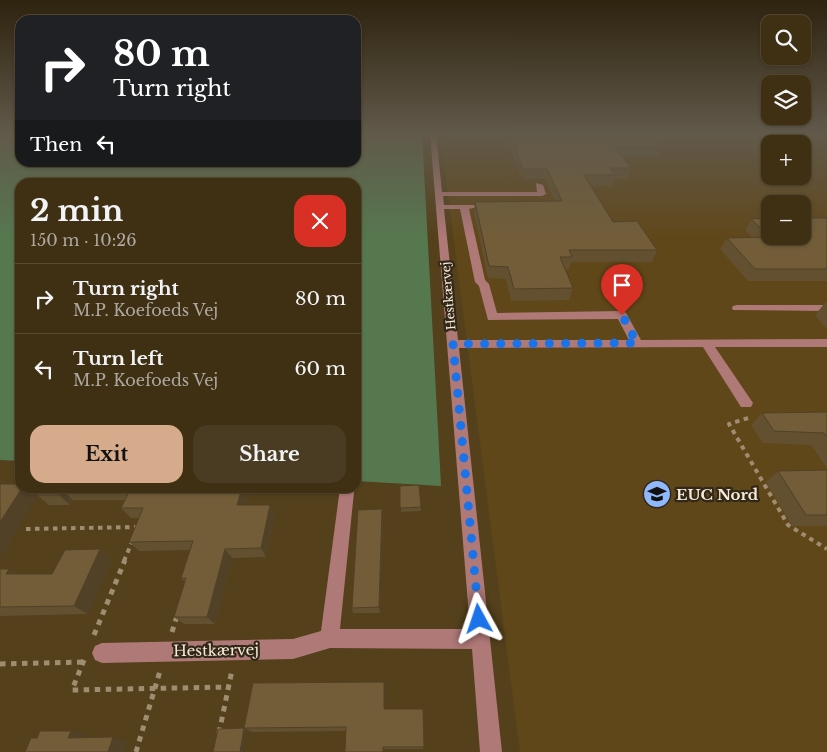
<!DOCTYPE html>
<html lang="en">
<head>
<meta charset="utf-8">
<style>
	body { margin:0; font-family:"Libre Baskerville",serif; background:#4a3c22; color:#f1f3f6; height:100vh; display:flex; flex-direction:column; font-size:19px; white-space:nowrap }
	* { box-sizing:border-box; margin:0 }
	p { font-size:16px; color:#ada9a0 }
	.icon { flex:none; width:28px; height:28px; fill:none; stroke:currentColor; stroke-width:2; stroke-linecap:round; stroke-linejoin:round }
	.map { position:relative; flex:1; overflow:hidden }
	.sheet { position:absolute; left:15px; top:178px; width:346px; height:315px; display:flex; flex-direction:column; background:#3f3014; border-radius:15px; box-shadow:0 1px 4px #0004,0 0 0 1px #584b34 }
	.sheet>* { flex:none }
	.hud { position:absolute; left:15px; top:15px; width:346px; height:152px; border-radius:15px; box-shadow:0 1px 4px #0004,0 0 0 1px #584b34; background:#202124; color:#fff; overflow:hidden }
	.tools { position:absolute; left:761px; top:15px; display:grid; gap:10px }
	.tools a { display:grid; place-items:center; width:50px; height:50px; border-radius:10px; background:#3f3014; box-shadow:0 1px 4px #0004,0 0 0 1px #584b34; font-size:25px }
	.pin { position:absolute; display:grid; place-items:center; width:42px; height:42px; color:#fff; margin:-51px -21px; border-radius:50% 50% 50% 0; rotate:-45deg; box-shadow:0 0 5px #0007 }
	.pin .icon { rotate:45deg }
	.me { position:absolute; width:55px; margin:-28px; rotate:355deg; stroke-linejoin:round; filter:drop-shadow(0 0 4px #0008) }
	.turn { display:flex; align-items:center; gap:18px; height:105px; padding:0 15px; font-size:22px }
	.turn .icon { width:65px; height:65px; stroke-width:2.5 }
	.turn b { display:block; font-size:35px; line-height:42px }
	.then { display:flex; align-items:center; height:48px; padding:0 15px; background:#0003; gap:10px; font-size:19px }
	.round { display:grid; place-items:center; flex:none; width:52px; height:52px; border-radius:15px; background:#4a3c22 }
	.summary { display:flex; align-items:center; justify-content:space-between; height:85px; padding:0 15px }
	h1 { font-size:30px; font-weight:800; line-height:38px }
	.cta { display:flex; gap:10px; margin-top:auto; padding:10px 15px }
	.cta a { flex:1; height:58px; border-radius:15px; background:#d6ab8b; color:#111; font-size:20px; font-weight:800; line-height:58px; text-align:center }
	.cta a+a { background:#4a3c22; color:#f1f3f6 }
	ul { padding:0; list-style:none }
	li { display:flex; align-items:center; gap:15px; height:70px; padding:0 15px; border-top:1px solid #584b34 }
	li div { flex:1 }
	li b { display:block; font-size:19px }
	li em { font-style:normal }
	.map>svg:first-child { display:block }
	.built { fill:#60471a; fill-rule:evenodd }
	.green { fill:#56784f }
	.lines { fill:none; stroke-linecap:round; stroke-linejoin:round }
	.path-far1 { stroke:#9e8d70; stroke-width:4; stroke-dasharray:4.5 4.5; stroke-linecap:butt }
	.path { stroke:#9e8d70; stroke-width:5; stroke-dasharray:5.5 5.5; stroke-linecap:butt }
	.minor { fill:#af7978; fill-rule:evenodd }
	.wall { fill:#625030 }
	.shaded-wall { fill:#504127 }
	.building { fill:#725d38; stroke:#504127 }
	.route { stroke:#1a73e8; stroke-width:9; stroke-dasharray:0 16.2 }
	.labels { text-anchor:middle; dominant-baseline:central; stroke-width:4.5; stroke-linejoin:round; paint-order:stroke }
	.street-label { font-size:12px; fill:#f6e9d5; stroke:#322819 }
	.near-poi-label { font-size:15px; font-weight:bold; fill:#f6e9d5; stroke:#322819; text-anchor:start }
	.near-street-label { font-size:15px; fill:#f6e9d5; stroke:#322819 }
</style>
</head>
<body>
<div class="map">
<svg width="827" height="752" viewBox="0 0 827 752">
	<rect width="100%" height="100%" fill="#54401b"/>
	<path class="built" d="M440,133H756L764,138H827V752H520ZM770,144H802V176H770ZM770,204H802V236H770Z"/>
	<g class="green">
		<polygon points="0,133 20,133 20,162 356,162 356,133 422,133 441,486 356,481 356,182 20,182 20,461 0,460"/>
		<polygon points="756,133 827,133 827,138 764,138"/>
	</g>
	<g class="lines">
		<g class="path-far1">
			<polyline points="748,418 729,424 788,525 827,549"/>
			<polyline points="26,529 138,527"/>
			<polyline points="124,561 132,542"/>
		</g>
		<g class="path">
			<polyline points="172,632 177,616"/>
			<polyline points="94,635 125,560"/>
			<polyline points="84,660 72,690 229,687"/>
			<polyline points="0,664 84,662"/>
			<polyline points="219,733 232,670"/>
			<polyline points="136,752 160,671"/>
		</g>
		<g class="minor">
			<path d="M430,133H436L442,192H537L536,183L543,185L546,194L542,196H443L444,205H473L477,207L469,209L485,280L489,284L497,313L622,311L626,313L641,340L827,339V347H715L753,403L751,407H741L703,347L459,348L502,752H480L472,649L330,648L293,659L102,663L95,660L92,653L95,646L102,643L293,639L321,631L340,488H352L354,492L340,629H470ZM444,209H460L475,282L479,286L488,320L618,319L629,340H458Z"/>
			<polygon points="737,305 827,305 827,311 733,310 732,308 733,306"/>
		</g>
	</g>
	<g class="wall">
		<polygon points="505,133 753,133 762,140 757,150 661,150 659,157 623,157 631,168 627,179 614,179 612,186 590,186 613,222 657,250 652,262 571,262 569,269 565,269 573,288 569,300 511,301 506,279 488,278 474,213 475,202 555,201 545,179 522,179"/>
		<polygon points="827,218 827,281 748,281 720,249 727,238 752,237 745,230 751,219"/>
		<polygon points="825,303 827,303 827,329 815,315"/>
		<polygon points="827,412 827,468 811,445 763,443 751,425 762,413"/>
		<polygon points="827,470 827,526 792,526 766,482 778,471"/>
		<polygon points="0,484 20,488 29,488 38,495 42,488 246,488 249,492 245,505 275,515 266,557 232,558 215,624 184,624 174,617 185,582 181,578 190,550 139,551 129,542 139,518 131,518 121,508 125,500 73,500 70,505 49,505 37,495 0,558"/>
		<polygon points="400,486 421,507 421,511 401,512"/>
		<polygon points="383,517 380,613 353,613 352,608"/>
		<polygon points="100,549 112,559 88,614 0,616 0,569 18,574 52,574"/>
		<polygon points="384,682 386,687 385,709 424,747 423,749 384,749 346,731 252,732 244,728"/>
	</g>
	<g class="shaded-wall">
		<polygon points="22,488 29,488 38,495 0,558 0,522"/>
		<polygon points="242,488 246,488 249,492 243,515 237,505"/>
		<polygon points="62,490 73,500 70,505 59,495"/>
		<polygon points="270,505 275,515 266,557 261,548"/>
		<polygon points="382,509 383,517 380,613 379,607"/>
		<polygon points="100,549 112,559 88,614 74,606"/>
		<polygon points="225,549 232,558 215,624 207,617"/>
		<polygon points="9,569 25,578 6,574"/>
		<polygon points="384,682 386,687 385,713 384,709"/>
		<polygon points="244,728 247,730 243,752 240,752"/>
		<polygon points="71,731 87,734 84,741 68,738"/>
		<polygon points="113,737 128,741 124,752 108,752"/>
	</g>
	<g class="building">
		<polygon points="510,133 753,133 762,140 656,140 662,147 615,147 631,168 610,168 615,175 584,175 613,222 637,221 657,250 569,250 572,257 560,257 573,288 514,289 508,267 489,266 475,202 562,201 547,169 523,169"/>
		<polygon points="770,218 770,236 802,236 802,218 827,218 827,269 755,269 727,238 770,237 751,219"/>
		<polygon points="827,412 827,437 824,433 774,431 762,413"/>
		<polygon points="827,470 827,515 806,515 778,471"/>
		<polygon points="0,484 20,484 20,488 22,488 0,522"/>
		<polygon points="419,485 421,507 400,508 400,486"/>
		<polygon points="42,488 242,488 237,505 270,505 261,548 225,549 207,617 174,617 186,578 181,578 193,541 129,542 143,508 121,508 130,490 62,490 59,495 37,495"/>
		<polygon points="382,509 379,607 352,608 358,510"/>
		<polygon points="100,549 74,606 0,607 0,569 9,569 6,574 52,574 65,550"/>
		<polygon points="384,682 384,709 423,709 424,747 383,747 383,752 345,752 346,727 244,728 253,683"/>
		<polygon points="244,728 240,752 213,752 218,729"/>
		<polygon points="40,731 71,731 68,738 113,737 108,752 25,752 31,738 37,738"/>
	</g>
	<linearGradient id="sky" x2="0" y2="1"><stop stop-color="#2e230f"/><stop offset="0.56" stop-color="#61594a"/><stop offset="1" stop-color="#61594a" stop-opacity="0"/></linearGradient>
	<rect width="827" height="238" fill="url(#sky)"/>
	<g class="lines">
		<polyline class="route" points="479,619 453,344 637,343 622,315"/>
	</g>
	<defs>
		<g id="school-disc" transform="scale(1.4375)"><circle r="9.5" fill="#8fb8fd" stroke="#322819"/><path d="M0-5L7-2L0 1L-7-2ZM-4 1L0 2.5L4 1V4Q0 6-4 4Z" fill="#111"/></g>
	</defs>
	<g fill-rule="evenodd">
		<use href="#school-disc" x="657" y="494"/>
	</g>
	<g class="labels">
		<g class="street-label">
			<text transform="translate(448 296) rotate(-95)">Hestkærvej</text>
		</g>
		<g class="near-poi-label">
			<text x="676" y="494">EUC Nord</text>
		</g>
		<g class="near-street-label">
			<text transform="translate(216 650) rotate(-1)">Hestkærvej</text>
		</g>
	</g>
</svg>
<div class="tools">
<a><svg class="icon" aria-label="search" viewBox="0 0 24 24"><circle cx="10" cy="10" r="6"/><path d="M15 15l6 6"/></svg></a>
<a><svg class="icon" aria-label="layers" viewBox="0 0 24 24"><path d="M12 4l9 5-9 5-9-5zM3 14l9 5 9-5"/></svg></a>
<a>+</a>
<a>−</a>
</div>
<div class="pin" style="left:622px;top:315px;background:#d93025"><svg class="icon" aria-label="arrive" viewBox="0 0 24 24"><path d="M6 21V4h12l-3 4 3 4H6"/></svg></div>
<svg class="me" style="left:479px;top:619px" viewBox="-20 -20 40 40"><path d="M0-17L14 15 0 8-14 15z" fill="#1a73e8" stroke="#fff" stroke-width="4"/></svg>
<div class="hud">
<div class="turn"><svg class="icon" aria-label="right" viewBox="0 0 24 24"><path d="M7 20v-9h11M14 6l5 5-5 5"/></svg><div><b>80 m</b>Turn right</div></div>
<div class="then">Then<svg class="icon" aria-label="left" viewBox="0 0 24 24"><path d="M17 20v-9H6M10 6l-5 5 5 5"/></svg></div>
</div>
<section class="sheet">
<div class="summary"><div><h1>2 min</h1><p>150 m · 10:26</p></div><a class="round" style="background:#d93025;color:#fff"><svg class="icon" aria-label="close" viewBox="0 0 24 24"><path d="M6 6l12 12M18 6L6 18"/></svg></a></div>
<ul>
<li><svg class="icon" aria-label="right" viewBox="0 0 24 24"><path d="M7 20v-9h11M14 6l5 5-5 5"/></svg><div><b>Turn right</b><p>M.P. Koefoeds Vej</p></div><em>80 m</em></li>
<li><svg class="icon" aria-label="left" viewBox="0 0 24 24"><path d="M17 20v-9H6M10 6l-5 5 5 5"/></svg><div><b>Turn left</b><p>M.P. Koefoeds Vej</p></div><em>60 m</em></li>
</ul>
<div class="cta"><a>Exit</a><a>Share</a></div>
</section>
</div>
</body>
</html>
